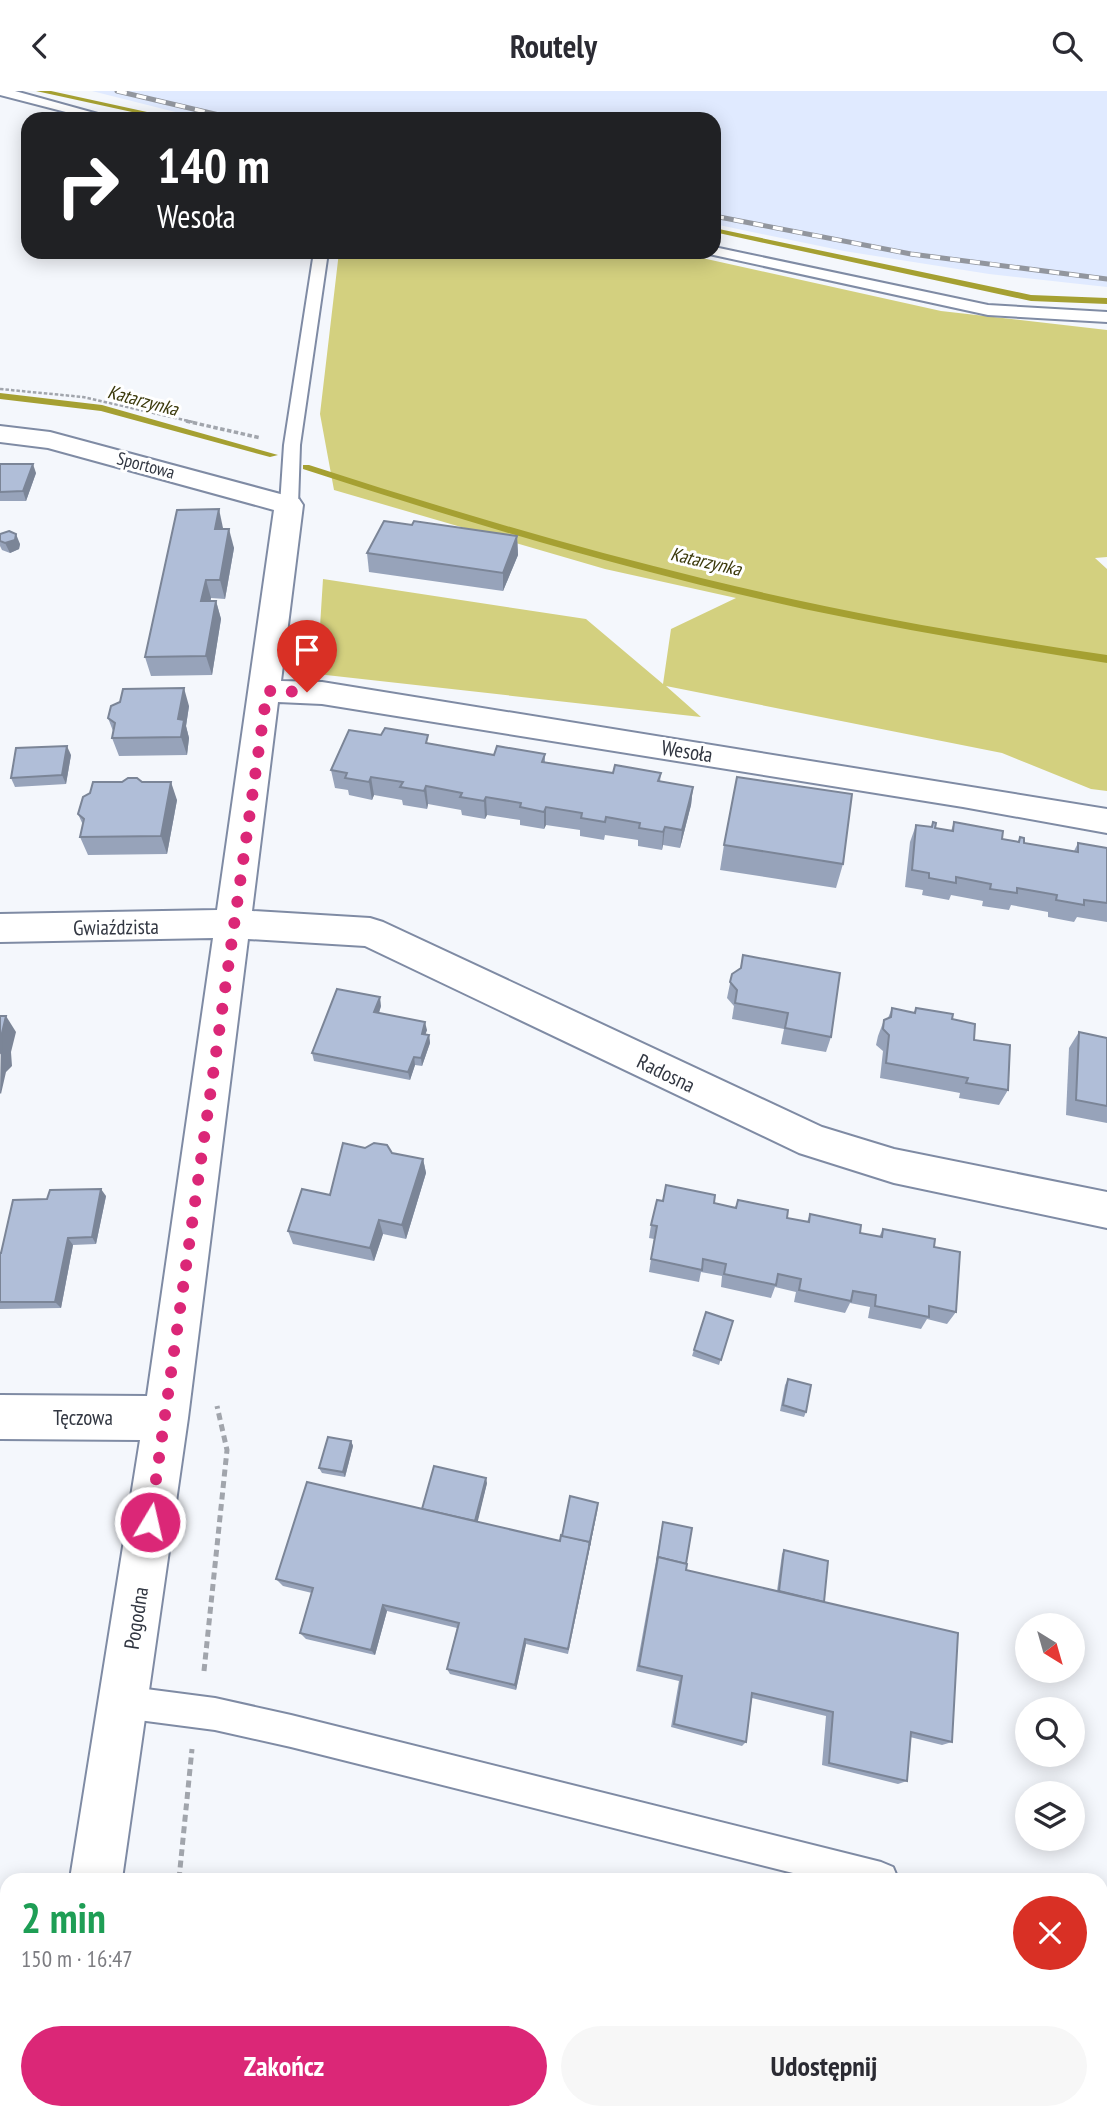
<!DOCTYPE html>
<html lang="pl">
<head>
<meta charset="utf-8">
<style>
	body { margin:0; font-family:"PT Sans Narrow",sans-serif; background:#f7f7f7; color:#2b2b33; height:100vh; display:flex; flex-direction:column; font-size:26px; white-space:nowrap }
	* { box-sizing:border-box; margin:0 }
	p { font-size:23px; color:#7c7c81 }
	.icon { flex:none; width:38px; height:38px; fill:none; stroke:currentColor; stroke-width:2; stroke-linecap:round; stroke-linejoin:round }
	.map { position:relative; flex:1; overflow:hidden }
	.sheet { position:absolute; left:0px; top:1782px; width:1108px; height:247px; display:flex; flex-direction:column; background:#fff; border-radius:21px 21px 0 0; box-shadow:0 4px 18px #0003 }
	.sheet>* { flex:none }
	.guide { position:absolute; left:21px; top:21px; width:700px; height:147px; border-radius:21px; box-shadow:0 4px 18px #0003; background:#202124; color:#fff; overflow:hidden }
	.needle { width:46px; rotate:143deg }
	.tools { position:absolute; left:1015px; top:1522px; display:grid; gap:14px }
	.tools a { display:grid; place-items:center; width:70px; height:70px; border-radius:50%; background:#fff; box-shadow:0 4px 18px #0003; font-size:35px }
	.pin { position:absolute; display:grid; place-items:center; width:60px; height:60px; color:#fff; margin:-72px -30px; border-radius:50% 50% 50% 0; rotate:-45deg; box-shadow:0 0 7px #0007 }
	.pin .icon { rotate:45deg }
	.me { position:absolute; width:77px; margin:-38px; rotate:9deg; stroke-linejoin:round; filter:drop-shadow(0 0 5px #0008) }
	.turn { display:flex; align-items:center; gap:24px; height:147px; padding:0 21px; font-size:32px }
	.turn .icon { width:91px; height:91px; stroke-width:2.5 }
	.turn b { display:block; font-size:49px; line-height:60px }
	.round { display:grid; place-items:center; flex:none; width:74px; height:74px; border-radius:37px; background:#f7f7f7 }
	.head { display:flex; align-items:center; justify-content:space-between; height:119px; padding:0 21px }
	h1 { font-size:42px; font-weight:800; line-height:52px; color:#1e9e55 }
	.button { display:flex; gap:14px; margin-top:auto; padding:14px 21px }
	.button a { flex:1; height:80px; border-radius:42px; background:#db2777; color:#fff; font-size:28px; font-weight:800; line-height:80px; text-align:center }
	.button a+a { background:#f7f7f7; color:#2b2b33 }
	header { display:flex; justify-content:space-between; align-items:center; height:91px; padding:0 21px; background:#fff; font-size:32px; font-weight:800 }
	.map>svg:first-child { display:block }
	.built { fill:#e0eaff }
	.green { fill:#d3d07f }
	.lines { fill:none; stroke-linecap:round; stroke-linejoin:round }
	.stream { fill:#a5a032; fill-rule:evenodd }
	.service-casing { stroke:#7f8ba4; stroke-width:4 }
	.minor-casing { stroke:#7f8ba4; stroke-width:4 }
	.path-far2 { stroke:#a1a5ac; stroke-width:2.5; stroke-dasharray:3.5 2; stroke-linecap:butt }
	.path-far1 { stroke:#a1a5ac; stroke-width:3.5; stroke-dasharray:4.5 2.5; stroke-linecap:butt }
	.path { stroke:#a1a5ac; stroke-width:5; stroke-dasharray:7 4.5; stroke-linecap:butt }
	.service { fill:#fff; fill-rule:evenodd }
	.minor { fill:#fff; fill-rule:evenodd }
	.rail-casing { stroke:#92969e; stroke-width:5 }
	.rail { stroke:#fff; stroke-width:3.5; stroke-dasharray:10; stroke-linecap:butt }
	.wall { fill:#97a3ba }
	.shaded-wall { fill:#7b8597 }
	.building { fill:#b0bed8; stroke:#7b8597; stroke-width:2 }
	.route { stroke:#db2777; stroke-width:12; stroke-dasharray:0 21.6 }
	.labels { text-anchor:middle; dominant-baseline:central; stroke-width:6; stroke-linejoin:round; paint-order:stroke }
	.far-street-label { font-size:18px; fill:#323742; stroke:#fff }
	.far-water-label { font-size:19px; font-style:italic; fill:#3c3a0c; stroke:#fff }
	.street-label { font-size:21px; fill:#323742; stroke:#fff }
</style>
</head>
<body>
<header><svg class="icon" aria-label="back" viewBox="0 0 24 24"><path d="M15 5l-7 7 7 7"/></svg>Routely<svg class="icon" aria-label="search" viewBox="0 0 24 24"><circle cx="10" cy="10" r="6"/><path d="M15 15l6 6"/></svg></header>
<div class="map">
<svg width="1107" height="2027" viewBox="0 0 1107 2027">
	<rect width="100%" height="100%" fill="#f4f7fc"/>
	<polygon class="built" points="92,0 1107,0 1107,196 989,183 844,160 714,133 714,28 203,28"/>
	<polygon class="green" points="339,161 675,161 941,220 1107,239 1107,466 1095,467 1107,478 1107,700 1091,698 1002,662 666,595 701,626 317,583 323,488 586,528 663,593 671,538 736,507 605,478 334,399 320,323"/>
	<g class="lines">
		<g class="stream">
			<polygon points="36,0 51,0 179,28 164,28"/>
			<polygon points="714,137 1031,204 1107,207 1107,213 1031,210 714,141"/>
			<polygon points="0,302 102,314 278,364 270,366 101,320 0,308"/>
			<path d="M303,374H309C439,416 569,455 701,487C835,520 971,544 1107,564V572C1005,556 904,539 804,518C634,481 468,432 303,378Z"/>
		</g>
		<g class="service-casing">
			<g id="service">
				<polygon points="0,0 15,0 116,28 93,28 0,4"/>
				<polygon points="714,156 988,214 1107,221 1107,231 988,224 709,163 707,161 714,161"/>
				<polygon points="314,161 328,161 300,354 298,414 289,419 280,414 284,354"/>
				<polygon points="123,1595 215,1607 291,1624 881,1771 893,1776 898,1788 817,1788 291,1656 215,1639 123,1627 112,1622 107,1611 112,1600"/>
			</g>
		</g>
		<g class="minor-casing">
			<g id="minor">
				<polygon points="0,335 50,341 299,408 303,414 281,590 322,591 1107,718 1107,742 963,716 322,613 278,611 252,820 370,827 383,831 822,1036 894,1058 1107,1101 1107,1137 894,1092 799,1062 365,855 248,848 188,1327 122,1788 70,1788 140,1349 0,1348 0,1304 147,1305 213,847 0,851 0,823 217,819 274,419 48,357 0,351"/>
				<polygon points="34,2021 90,2021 89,2027 33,2027"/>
			</g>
		</g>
		<polyline class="path-far2" points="0,298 83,306 193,331"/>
		<polyline class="path-far1" points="186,330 261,347"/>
		<g class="path">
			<polyline points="204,1580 227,1359 217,1315"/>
			<polyline points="179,1788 192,1658"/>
			<polyline points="125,2027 126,2021"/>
		</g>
		<use href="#service" class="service"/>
		<use href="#minor" class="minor"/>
		<g class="rail-casing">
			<g id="rail">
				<polyline points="117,0 236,28"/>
				<polyline points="714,125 911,163 1107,188"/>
			</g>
		</g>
		<use href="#rail" class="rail"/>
	</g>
	<g class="wall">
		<polygon points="0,373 36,382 26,410 0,410"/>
		<polygon points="412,434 517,445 518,464 503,500 369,481 367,462"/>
		<polygon points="223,438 234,457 225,508 211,507 210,510 216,510 221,528 212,584 151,585 145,566"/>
		<polygon points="0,443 20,453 19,458 10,462 2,459 0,455"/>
		<polygon points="189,615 186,635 189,647 187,664 119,665 112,647 113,640 108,627"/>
		<polygon points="429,653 494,664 545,663 545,671 613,682 661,682 660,691 693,696 691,714 680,757 663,754 662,759 638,755 638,749 605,744 604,749 580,745 580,739 546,734 544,738 520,734 520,729 487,724 485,728 462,724 461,719 428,713 427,718 403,714 402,709 374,704 372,709 349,704 348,699 335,697 331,679"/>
		<polygon points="71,664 66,693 15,696 11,687"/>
		<polygon points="142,691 177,709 167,763 88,764 80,746 83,734 78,723"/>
		<polygon points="933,731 935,737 951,740 954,731 1002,748 1018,751 1020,746 1024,752 1074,760 1078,752 1107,757 1107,831 1077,826 1074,831 1048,826 1048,821 1011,814 1009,819 982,815 983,810 951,804 949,809 922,804 923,799 905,796 910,751 916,734 931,736"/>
		<polygon points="724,754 843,773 836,797 720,779"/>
		<polygon points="743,864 831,946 826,961 781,953 784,938 732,928 734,915 727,907 732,883 740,878"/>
		<polygon points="381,915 379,922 427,939 425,943 429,944 430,952 422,975 415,974 410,989 314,970 312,962"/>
		<polygon points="892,917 914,922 916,917 952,928 974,949 1008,999 999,1014 959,1007 960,1002 880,987 883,960 876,954 878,945 884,929 888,927"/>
		<polygon points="1079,941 1107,947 1107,1032 1066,1024 1069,957"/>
		<polygon points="392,1062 423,1068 426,1082 406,1148 383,1143 374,1170 293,1153 288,1140 330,1104"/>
		<polygon points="106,1105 96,1153 73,1154 61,1217 0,1218 0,1162 47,1108"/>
		<polygon points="738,1109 787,1127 807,1131 810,1123 860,1142 879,1146 883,1138 934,1156 956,1221 947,1233 927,1228 921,1238 868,1227 870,1216 850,1212 845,1222 794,1211 796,1201 775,1196 771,1207 721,1196 722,1185 701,1181 699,1191 649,1181 654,1148 649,1147 651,1134 663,1110 714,1112 735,1117"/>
		<polygon points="706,1221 733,1230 719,1274 692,1265"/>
		<polygon points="788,1288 806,1321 804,1326 780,1320 785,1294"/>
		<polygon points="351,1350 353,1355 345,1386 322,1382 319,1377"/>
		<polygon points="487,1392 477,1431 560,1450 598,1416 568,1563 526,1553 516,1599 450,1583 447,1578 457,1537 387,1520 375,1564 306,1548 300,1542 312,1502 283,1495 276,1488 422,1418"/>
		<polygon points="663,1431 686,1473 686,1479 777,1500 782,1463 784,1459 824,1511 952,1651 942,1654 910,1646 907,1690 898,1693 822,1674 826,1625 752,1607 746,1651 742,1655 671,1636 679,1590 636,1580"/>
	</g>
	<g class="shaded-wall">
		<polygon points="33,373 36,382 26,410 23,400"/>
		<polygon points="219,418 223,437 215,438"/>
		<polygon points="229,438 234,457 225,508 220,489"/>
		<polygon points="16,443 20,453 19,458 10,462 5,452"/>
		<polygon points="517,445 518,464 503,500 503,482"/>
		<polygon points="206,489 211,507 207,529 201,510"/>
		<polygon points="216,510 221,528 212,584 206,565"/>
		<polygon points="184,597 189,615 186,635 189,647 187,664 181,646 178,628"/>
		<polygon points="67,655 71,664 66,693 62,684"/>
		<polygon points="371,686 374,704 372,709 369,691"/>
		<polygon points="171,691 177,709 167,763 161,745"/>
		<polygon points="426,695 428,713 427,718 424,700"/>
		<polygon points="693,696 691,714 680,757 682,739"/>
		<polygon points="486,706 487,724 485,728 484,710"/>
		<polygon points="546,716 546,734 544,738 544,721"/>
		<polygon points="665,736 663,754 662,759 663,741"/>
		<polygon points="380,906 381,915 376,930 374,921"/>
		<polygon points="6,925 16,941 11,961 12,975 6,981 1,1003 0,1002 1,946"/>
		<polygon points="425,931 427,939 423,951 422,943"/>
		<polygon points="429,944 430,952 422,975 421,967"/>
		<polygon points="414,966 415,974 410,989 408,981"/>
		<polygon points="423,1068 426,1082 406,1148 402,1134"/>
		<polygon points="101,1098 106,1105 96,1153 92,1146"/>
		<polygon points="379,1129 383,1143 374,1170 370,1157"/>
		<polygon points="68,1147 73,1154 61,1217 55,1211"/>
		<polygon points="351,1350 353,1355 345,1386 343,1381"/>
		<polygon points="486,1387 487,1392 476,1438 475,1433"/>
		<polygon points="598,1416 568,1563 590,1451"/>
		<polygon points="383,1514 387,1520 375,1564 371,1559"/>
		<polygon points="525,1548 526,1553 516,1599 515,1594"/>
	</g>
	<g class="building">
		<polygon points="0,373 33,373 23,400 0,401"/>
		<polygon points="219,418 215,438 229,438 220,489 206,489 201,510 216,510 206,565 145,566 177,419"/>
		<polygon points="384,430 412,434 414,430 517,445 503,482 367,462"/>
		<polygon points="9,440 16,443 15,449 5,452 0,450 0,443"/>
		<polygon points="184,597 178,628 184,629 181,646 112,647 115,632 108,627 111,615 120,611 123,598"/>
		<polygon points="385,637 428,644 426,652 494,664 497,655 545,663 542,671 613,682 615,674 661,682 658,690 693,696 682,739 665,736 663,741 639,737 640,732 606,726 605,731 581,727 582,722 546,716 544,721 520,716 521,712 486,706 484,710 460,706 462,702 426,695 424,700 400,696 403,691 371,686 369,691 345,687 347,682 331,679 349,639 381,644"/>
		<polygon points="67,655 62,684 11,687 16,657"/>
		<polygon points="737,686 852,703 843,773 724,754"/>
		<polygon points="128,687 137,687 142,691 171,691 161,745 80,746 84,728 78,723 83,706 90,702 93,691 122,691"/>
		<polygon points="933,731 936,732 935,737 953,740 954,731 1003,740 1002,748 1019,751 1020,746 1024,747 1024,752 1078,761 1078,752 1107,757 1107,812 1084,809 1084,814 1056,809 1057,804 1017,797 1017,802 990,798 991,793 956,786 956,792 929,787 929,782 912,779 916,734 932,736"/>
		<polygon points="743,864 840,882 831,946 785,937 788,922 735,912 737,899 730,891 732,883 741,877"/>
		<polygon points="337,898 380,906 374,921 425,931 422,943 429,944 421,967 414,966 408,981 312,962"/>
		<polygon points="892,917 915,922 916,917 953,923 952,928 975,933 974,949 1010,954 1008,999 966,992 968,987 886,972 889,944 883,938 884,929 891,926"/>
		<polygon points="0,925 6,925 1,946 2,960 0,962"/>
		<polygon points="1079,941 1107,947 1107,1015 1076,1009"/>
		<polygon points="343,1052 365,1057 374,1052 387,1054 392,1062 423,1068 402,1134 379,1129 370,1157 288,1140 302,1098 330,1104"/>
		<polygon points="666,1094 715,1104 714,1112 736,1117 738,1109 788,1119 787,1127 809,1131 810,1123 861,1134 860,1142 882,1146 883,1138 935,1148 934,1156 960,1161 956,1221 929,1215 929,1226 875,1215 876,1204 853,1200 851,1210 799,1199 801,1188 778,1183 776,1194 724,1183 726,1173 703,1168 702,1179 651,1168 657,1135 651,1134 657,1109 663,1110"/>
		<polygon points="101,1098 92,1146 68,1147 55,1211 0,1211 0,1162 1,1162 13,1109 47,1108 50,1099"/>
		<polygon points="706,1221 733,1230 721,1269 694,1259"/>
		<polygon points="788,1288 811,1294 806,1321 783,1314"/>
		<polygon points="328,1346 351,1350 343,1381 319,1377"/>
		<polygon points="434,1375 486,1387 475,1430 422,1418"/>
		<polygon points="307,1391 560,1450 561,1444 590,1451 568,1558 525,1548 515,1594 447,1578 459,1532 422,1523 383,1514 371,1559 300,1542 313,1497 276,1488"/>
		<polygon points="570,1405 598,1412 589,1455 590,1451 562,1445"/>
		<polygon points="663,1431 692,1437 686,1473 658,1466 657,1470"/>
		<polygon points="784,1459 828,1470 824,1511 779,1500"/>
		<polygon points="658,1466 687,1473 686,1479 958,1542 952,1651 911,1641 907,1690 829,1672 833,1621 752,1602 746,1651 674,1633 682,1585 639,1575"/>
		<polygon points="885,2021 941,2021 941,2027 906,2027"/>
	</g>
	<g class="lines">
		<polyline class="route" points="150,1431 267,600 307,601"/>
	</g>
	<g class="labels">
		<g class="far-street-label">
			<text transform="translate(146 374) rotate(15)">Sportowa</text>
		</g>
		<g class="far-water-label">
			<text transform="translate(143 309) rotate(15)">Katarzynka</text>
			<text transform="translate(706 470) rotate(13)">Katarzynka</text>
		</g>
		<g class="street-label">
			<text transform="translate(687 660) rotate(9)">Wesoła</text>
			<text transform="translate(116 836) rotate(-1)">Gwiaździsta</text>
			<text transform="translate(666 982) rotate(26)">Radosna</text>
			<text x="83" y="1326">Tęczowa</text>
			<text transform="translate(136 1527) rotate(-81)">Pogodna</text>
		</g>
	</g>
</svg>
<div class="tools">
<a><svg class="needle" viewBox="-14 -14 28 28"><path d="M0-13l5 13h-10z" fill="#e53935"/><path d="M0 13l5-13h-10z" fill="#7c7c81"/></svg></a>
<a><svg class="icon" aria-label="search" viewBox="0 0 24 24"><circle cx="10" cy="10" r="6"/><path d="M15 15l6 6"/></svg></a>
<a><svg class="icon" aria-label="layers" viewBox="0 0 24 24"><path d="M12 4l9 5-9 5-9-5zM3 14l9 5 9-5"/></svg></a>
</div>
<div class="pin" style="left:307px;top:601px;background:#d93025"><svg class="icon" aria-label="arrive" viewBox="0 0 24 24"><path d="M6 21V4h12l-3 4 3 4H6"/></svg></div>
<svg class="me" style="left:150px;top:1431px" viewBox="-20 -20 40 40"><circle r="17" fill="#db2777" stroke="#fff" stroke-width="3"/><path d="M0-11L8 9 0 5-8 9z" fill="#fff"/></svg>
<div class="guide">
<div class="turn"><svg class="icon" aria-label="right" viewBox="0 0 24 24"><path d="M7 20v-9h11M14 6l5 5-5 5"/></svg><div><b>140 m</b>Wesoła</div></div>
</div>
<section class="sheet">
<div class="head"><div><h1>2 min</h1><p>150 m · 16:47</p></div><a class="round" style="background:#d93025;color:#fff"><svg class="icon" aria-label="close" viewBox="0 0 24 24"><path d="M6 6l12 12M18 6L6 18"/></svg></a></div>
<div class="button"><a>Zakończ</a><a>Udostępnij</a></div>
</section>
</div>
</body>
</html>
